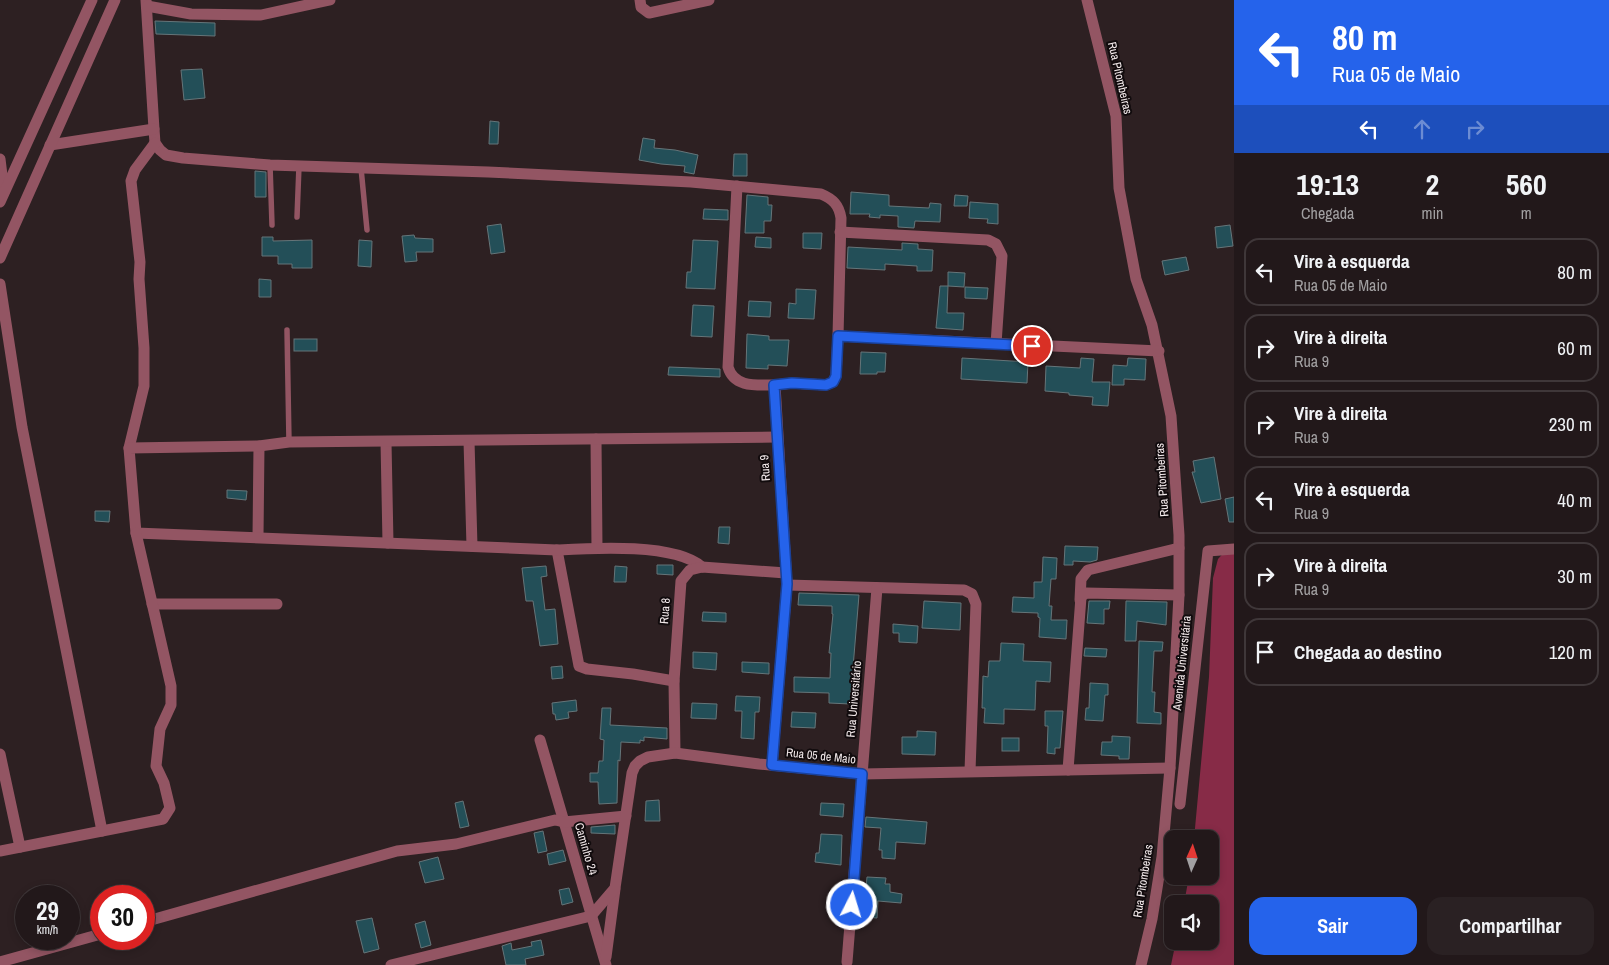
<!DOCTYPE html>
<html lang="pt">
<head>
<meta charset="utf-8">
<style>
	body { margin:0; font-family:"Archivo Narrow",sans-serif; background:#2a2123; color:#f1f3f6; height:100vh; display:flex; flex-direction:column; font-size:19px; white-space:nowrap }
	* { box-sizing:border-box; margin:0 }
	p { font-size:16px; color:#a2a0a2 }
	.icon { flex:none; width:28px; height:28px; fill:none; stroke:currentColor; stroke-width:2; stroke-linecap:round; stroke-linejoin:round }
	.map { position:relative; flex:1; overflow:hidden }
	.drawer { display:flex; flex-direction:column; background:#22181a; width:375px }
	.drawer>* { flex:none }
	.guide { background:#2563eb; color:#fff; overflow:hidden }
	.needle { width:32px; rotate:3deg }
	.fabs { position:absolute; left:1164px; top:830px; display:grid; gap:10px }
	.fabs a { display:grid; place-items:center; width:55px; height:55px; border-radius:10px; background:#22181a; box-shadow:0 2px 8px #0003,0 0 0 1px #3f3739; font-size:25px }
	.speed { position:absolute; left:15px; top:885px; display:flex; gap:10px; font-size:25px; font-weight:700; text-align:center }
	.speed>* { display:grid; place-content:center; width:65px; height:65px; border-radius:50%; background:#22181a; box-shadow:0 2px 8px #0003,0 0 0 1px #3f3739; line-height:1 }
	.speed small { font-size:12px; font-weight:400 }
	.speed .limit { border:8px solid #d22; background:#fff; color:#111 }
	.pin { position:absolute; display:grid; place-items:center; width:42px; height:42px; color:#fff; margin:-21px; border:2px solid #fff; border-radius:50%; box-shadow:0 1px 5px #0007 }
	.me { position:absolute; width:55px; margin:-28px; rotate:5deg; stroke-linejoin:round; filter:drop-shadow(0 0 4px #0008) }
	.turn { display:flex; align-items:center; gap:18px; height:105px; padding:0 15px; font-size:22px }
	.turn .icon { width:65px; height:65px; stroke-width:2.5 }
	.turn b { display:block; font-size:35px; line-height:42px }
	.lanes { display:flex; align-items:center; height:48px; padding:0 15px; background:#0003; justify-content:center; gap:25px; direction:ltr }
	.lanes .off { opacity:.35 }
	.eta { display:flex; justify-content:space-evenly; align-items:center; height:85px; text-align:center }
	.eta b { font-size:30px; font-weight:700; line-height:35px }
	.cta { display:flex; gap:10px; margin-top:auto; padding:10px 15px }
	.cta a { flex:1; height:58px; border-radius:15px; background:#2563eb; color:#fff; font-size:20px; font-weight:700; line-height:58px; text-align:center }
	.cta a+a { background:#2a2123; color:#f1f3f6 }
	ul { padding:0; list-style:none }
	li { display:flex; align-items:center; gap:15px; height:68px; margin:0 10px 8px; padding:0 5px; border:2px solid #3f3739; border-radius:15px }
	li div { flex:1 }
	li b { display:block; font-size:19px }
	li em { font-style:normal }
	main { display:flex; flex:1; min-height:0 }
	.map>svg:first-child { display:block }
	.forest { fill:#872b47 }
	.building { fill:#234f58; stroke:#657579 }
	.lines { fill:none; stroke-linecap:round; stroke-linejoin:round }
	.lane { stroke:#935563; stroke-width:5.5 }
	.street { stroke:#935563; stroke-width:11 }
	.route-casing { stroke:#184099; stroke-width:12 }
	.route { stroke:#2563eb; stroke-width:9 }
	.labels { text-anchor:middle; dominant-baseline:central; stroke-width:4; stroke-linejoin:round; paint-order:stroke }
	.street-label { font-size:12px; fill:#f3eaeb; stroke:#110b0d }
</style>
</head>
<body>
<main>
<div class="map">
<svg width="1234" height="965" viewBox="0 0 1234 965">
	<rect width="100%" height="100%" fill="#2d2022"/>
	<polygon class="forest" points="1230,546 1234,546 1234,965 1171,965 1176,941 1210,941 1210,904 1184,904 1189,876 1210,876 1210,839 1194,839 1209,677 1213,578 1218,559"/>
	<g class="building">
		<polygon points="155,21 215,23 215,36 156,34"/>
		<polygon points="202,69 205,98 184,100 181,70"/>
		<polygon points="490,121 499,122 498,144 489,144"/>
		<polygon points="643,138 655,140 654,148 675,150 698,155 694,174 684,172 685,166 661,164 639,160"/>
		<polygon points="734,154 747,154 747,176 733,176"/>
		<polygon points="255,171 266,172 266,197 255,197"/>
		<polygon points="851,192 889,195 889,206 929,208 930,203 941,204 940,222 915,221 914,228 898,227 898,216 880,215 880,218 869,217 870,214 850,214"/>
		<polygon points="747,195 768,197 768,205 772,205 771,221 764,221 764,233 745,233"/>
		<polygon points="955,195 968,196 967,206 954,206"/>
		<polygon points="970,202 998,204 998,224 987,223 988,219 969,218"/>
		<polygon points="704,209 728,210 728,220 703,219"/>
		<polygon points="501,224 505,252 491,254 487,226"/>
		<polygon points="1230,225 1233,246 1217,248 1215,227"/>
		<polygon points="803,233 822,233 821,249 803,248"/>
		<polygon points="414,235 415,238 433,239 433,252 416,252 417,261 405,262 402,236"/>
		<polygon points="262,237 273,237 273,241 312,240 312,268 292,268 292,264 278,264 278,256 262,256"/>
		<polygon points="756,237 771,238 771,248 755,247"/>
		<polygon points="359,240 372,241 371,267 358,266"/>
		<polygon points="693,240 718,241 715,289 686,288 687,272 691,272"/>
		<polygon points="902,243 918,244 918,249 933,250 932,271 917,271 917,266 885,264 885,270 847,268 848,247 902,250"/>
		<polygon points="1186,257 1189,270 1165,275 1162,261"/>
		<polygon points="948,272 965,273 964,287 948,286"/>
		<polygon points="259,279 271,280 271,297 259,297"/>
		<polygon points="940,286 948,286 947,313 964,313 963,330 936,328"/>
		<polygon points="965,287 988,288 987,299 965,298"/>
		<polygon points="796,289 816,290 814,319 788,318 789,303 796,304"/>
		<polygon points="749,301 771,302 770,317 748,316"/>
		<polygon points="693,305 714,306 712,337 691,336"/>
		<polygon points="747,334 769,336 769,340 789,340 787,366 768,365 768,369 746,368"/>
		<rect x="294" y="339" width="23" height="12"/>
		<polygon points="861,352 886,353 885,372 877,372 877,374 860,374"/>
		<polygon points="962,358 1028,362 1027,383 961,379"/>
		<polygon points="1081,358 1094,359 1092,382 1110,382 1108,406 1092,405 1093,397 1069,395 1069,393 1045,391 1046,366 1080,368"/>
		<polygon points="1128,358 1146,359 1145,380 1124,379 1124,385 1112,385 1113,365 1127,366"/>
		<polygon points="669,367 720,369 720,377 668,375"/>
		<polygon points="1214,457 1221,499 1201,503 1192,472 1195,472 1193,461"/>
		<polygon points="227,490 247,491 246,500 227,498"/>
		<polygon points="1234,497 1234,522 1229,522 1225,499"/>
		<polygon points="95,511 110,511 109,522 95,521"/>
		<polygon points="719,527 730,527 729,544 718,543"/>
		<polygon points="1065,546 1098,547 1097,560 1090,562 1073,561 1073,565 1064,565"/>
		<polygon points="1043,557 1057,558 1056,579 1051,579 1049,606 1052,606 1051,620 1067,620 1066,639 1039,637 1040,618 1038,617 1038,613 1012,612 1013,597 1034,598 1034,582 1042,582"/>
		<polygon points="657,565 673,565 673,575 657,574"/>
		<polygon points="546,566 547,576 541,577 545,610 555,609 558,644 540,646 533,601 526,601 522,568"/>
		<polygon points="615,566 627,567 626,582 614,582"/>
		<polygon points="799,593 859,595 850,704 829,703 829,693 794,692 794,677 830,678 831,653 829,653 833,614 832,614 832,606 798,605"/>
		<polygon points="924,601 961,603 960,630 922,628"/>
		<polygon points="1089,601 1110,601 1109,609 1104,609 1104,624 1087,623"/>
		<polygon points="1126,601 1167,602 1166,625 1137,621 1136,641 1125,641"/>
		<polygon points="703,612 726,613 726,622 702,621"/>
		<polygon points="893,624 918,626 917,643 899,642 899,633 893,633"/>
		<polygon points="1139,641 1163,642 1162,651 1154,651 1152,692 1155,692 1154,712 1161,713 1161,724 1137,723"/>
		<polygon points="1001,643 1024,644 1023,661 1051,662 1050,682 1036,681 1035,710 1004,709 1004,724 984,723 985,708 982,708 983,676 988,677 989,661 1000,661"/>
		<polygon points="1085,648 1107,649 1106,657 1084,656"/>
		<polygon points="693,652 717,653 716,670 693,668"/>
		<polygon points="742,662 769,663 769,674 742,672"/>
		<polygon points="562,666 563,678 552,679 551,667"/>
		<polygon points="1090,683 1108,684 1108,695 1105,695 1103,721 1085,720 1086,708 1089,708"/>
		<polygon points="736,696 760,697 759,712 755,712 754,739 741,738 742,711 735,711"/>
		<polygon points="576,700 577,711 568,712 569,718 556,720 555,714 553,714 552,703"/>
		<polygon points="692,703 717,704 716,719 691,718"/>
		<polygon points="602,708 611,708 610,725 667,728 667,739 644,737 644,741 640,740 640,743 621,742 620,761 618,760 617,803 599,804 598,782 590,782 590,773 598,773 599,761 603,761 604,740 600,739"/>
		<polygon points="1045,711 1063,711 1060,748 1055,748 1055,754 1047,753 1048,726 1045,726"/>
		<polygon points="792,712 816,713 815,728 791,727"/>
		<polygon points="917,731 936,732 935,755 902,754 902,737 917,737"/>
		<polygon points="1112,736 1130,737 1129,759 1119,759 1119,756 1101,755 1102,742 1112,742"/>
		<rect x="1002" y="738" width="17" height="13"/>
		<polygon points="659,800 660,821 645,821 646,801"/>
		<polygon points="463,801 469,826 460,828 455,803"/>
		<polygon points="821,803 844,804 843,817 820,815"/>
		<polygon points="866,817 927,822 925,844 896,842 895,859 882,858 882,850 879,850 881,828 865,827"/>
		<polygon points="615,825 615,834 591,833 591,827"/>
		<polygon points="543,831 547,851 538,853 534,833"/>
		<polygon points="821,834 842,835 841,865 815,862 816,853 819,853"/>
		<polygon points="563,850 566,861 549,865 547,854"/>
		<polygon points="438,857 444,879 425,883 419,862"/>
		<polygon points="867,877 886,878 885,884 890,884 890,892 902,894 901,903 878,901 877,918 863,917"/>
		<polygon points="569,888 573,902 562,905 559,890"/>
		<polygon points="372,918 379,949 364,953 356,921"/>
		<polygon points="425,921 431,945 421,948 415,924"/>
		<polygon points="541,940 544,955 525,959 526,965 506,965 502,946 511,943 512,950 532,946 531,942"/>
	</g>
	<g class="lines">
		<g class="lane">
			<polyline points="270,165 272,225"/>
			<polyline points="361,168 367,230"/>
			<polyline points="297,217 299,166"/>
			<polyline points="287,330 289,442"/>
		</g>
		<g class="street">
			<path d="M146,0L154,129L155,143L160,150L166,155L183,158L270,165L488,172L691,182L821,194C833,199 839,205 841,218L838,336"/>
			<polyline points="640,0 641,7 649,13 709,0"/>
			<polyline points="1087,0 1116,116 1119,188 1136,279 1152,325 1171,416 1179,535 1179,595 1170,768 1162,857 1152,919 1141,965"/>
			<polyline points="147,6 191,14 261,15 330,0"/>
			<polyline points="50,145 154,129"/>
			<polyline points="0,159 4,192"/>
			<path d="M737,186L728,367C734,388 757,385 775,385"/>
			<polyline points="0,202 92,0"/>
			<polyline points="840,232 988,240 996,244 1002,256 996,344"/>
			<polyline points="0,258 115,0"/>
			<polyline points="0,284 22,427 102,831"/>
			<polyline points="596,439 597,548"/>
			<polyline points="469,441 472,546"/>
			<polyline points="386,442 388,543"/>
			<polyline points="129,448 144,386 144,348 139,279 140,262 131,181 135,170 155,143"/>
			<polyline points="258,537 259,446"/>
			<polyline points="557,550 579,666 587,669 633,674 674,681"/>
			<path d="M702,567C675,543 593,548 557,550L136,533L129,448L259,446L289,442L777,437"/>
			<polyline points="787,585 964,590 972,594 976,604 970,771"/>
			<polyline points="1080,600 1081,579 1088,570 1179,548"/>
			<polyline points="152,604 277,604"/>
			<polyline points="540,740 606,965"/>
			<polyline points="675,753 674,681 681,581 690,570 702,567 786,573"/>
			<polyline points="0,754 20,847"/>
			<polyline points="772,765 787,585 775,385 792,383 826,385 833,382 836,376 838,336 1159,351"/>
			<polyline points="1068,770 1081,597 1086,593 1179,595"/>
			<polyline points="1180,804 1208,551 1234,549"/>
			<polyline points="0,851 163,819 170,808 164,783 156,766 160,729 171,705 171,686 136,533"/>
			<polyline points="144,922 397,851 456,844 555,820 564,822 626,816"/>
			<polyline points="606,957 615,889"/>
			<polyline points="0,962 101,934"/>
			<polyline points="847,962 877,588"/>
			<polyline points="391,965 591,916 615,888 632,773 635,766 640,761 648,757 675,753 759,764 862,774 1170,768"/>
		</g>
	</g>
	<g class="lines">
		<g class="route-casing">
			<polyline id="route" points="852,905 862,774 772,765 787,584 774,385 792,383 826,385 833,382 836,376 838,336 1032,346"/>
		</g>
		<use href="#route" class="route"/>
	</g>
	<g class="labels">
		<g class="street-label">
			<text transform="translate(1120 78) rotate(77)">Rua Pitombeiras</text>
			<text transform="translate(765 468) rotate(-94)">Rua 9</text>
			<text transform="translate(1162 480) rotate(-94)">Rua Pitombeiras</text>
			<text transform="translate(665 611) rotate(-86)">Rua 8</text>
			<text transform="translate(1182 663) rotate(-84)">Avenida Universitária</text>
			<text transform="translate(854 699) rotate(-85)">Rua Universitário</text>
			<text transform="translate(821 756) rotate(6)">Rua 05 de Maio</text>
			<text transform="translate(586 849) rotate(74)">Caminho 24</text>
			<text transform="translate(1143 881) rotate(-81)">Rua Pitombeiras</text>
		</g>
	</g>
</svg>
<div class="fabs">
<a><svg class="needle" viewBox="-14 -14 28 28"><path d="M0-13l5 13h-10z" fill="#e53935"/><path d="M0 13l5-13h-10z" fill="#a2a0a2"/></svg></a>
<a><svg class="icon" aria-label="sound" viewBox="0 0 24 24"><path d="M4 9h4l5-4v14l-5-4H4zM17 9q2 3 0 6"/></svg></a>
</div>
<div class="speed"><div>29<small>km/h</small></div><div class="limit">30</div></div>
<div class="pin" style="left:1032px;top:346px;background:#d93025"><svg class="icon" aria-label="arrive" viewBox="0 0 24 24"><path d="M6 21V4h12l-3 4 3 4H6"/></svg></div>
<svg class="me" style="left:852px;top:905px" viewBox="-20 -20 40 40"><circle r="17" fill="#2563eb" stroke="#fff" stroke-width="3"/><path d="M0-11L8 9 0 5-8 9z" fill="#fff"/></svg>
</div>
<section class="drawer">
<div class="guide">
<div class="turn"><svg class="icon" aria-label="left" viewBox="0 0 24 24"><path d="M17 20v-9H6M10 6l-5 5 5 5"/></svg><div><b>80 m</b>Rua 05 de Maio</div></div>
<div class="lanes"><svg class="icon" aria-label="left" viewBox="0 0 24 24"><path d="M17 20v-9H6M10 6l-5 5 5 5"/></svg><svg class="icon off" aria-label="ahead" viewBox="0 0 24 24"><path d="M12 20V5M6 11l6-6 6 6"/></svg><svg class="icon off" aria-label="right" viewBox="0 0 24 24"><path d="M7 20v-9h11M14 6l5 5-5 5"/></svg></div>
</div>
<div class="eta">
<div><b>19:13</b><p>Chegada</p></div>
<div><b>2</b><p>min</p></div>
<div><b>560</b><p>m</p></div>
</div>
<ul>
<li><svg class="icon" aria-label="left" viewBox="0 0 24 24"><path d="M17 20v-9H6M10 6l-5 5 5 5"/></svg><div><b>Vire à esquerda</b><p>Rua 05 de Maio</p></div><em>80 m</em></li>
<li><svg class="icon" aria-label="right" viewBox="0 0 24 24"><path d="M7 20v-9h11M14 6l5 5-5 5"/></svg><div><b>Vire à direita</b><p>Rua 9</p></div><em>60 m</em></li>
<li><svg class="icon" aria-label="right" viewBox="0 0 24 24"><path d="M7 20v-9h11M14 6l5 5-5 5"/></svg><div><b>Vire à direita</b><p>Rua 9</p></div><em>230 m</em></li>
<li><svg class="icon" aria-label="left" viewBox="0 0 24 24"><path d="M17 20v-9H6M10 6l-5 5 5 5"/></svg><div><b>Vire à esquerda</b><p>Rua 9</p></div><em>40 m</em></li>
<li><svg class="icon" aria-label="right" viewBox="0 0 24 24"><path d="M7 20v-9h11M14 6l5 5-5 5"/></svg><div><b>Vire à direita</b><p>Rua 9</p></div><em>30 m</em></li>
<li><svg class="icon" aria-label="arrive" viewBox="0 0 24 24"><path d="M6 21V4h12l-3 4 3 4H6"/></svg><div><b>Chegada ao destino</b></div><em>120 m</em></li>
</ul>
<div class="cta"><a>Sair</a><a>Compartilhar</a></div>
</section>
</main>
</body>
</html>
